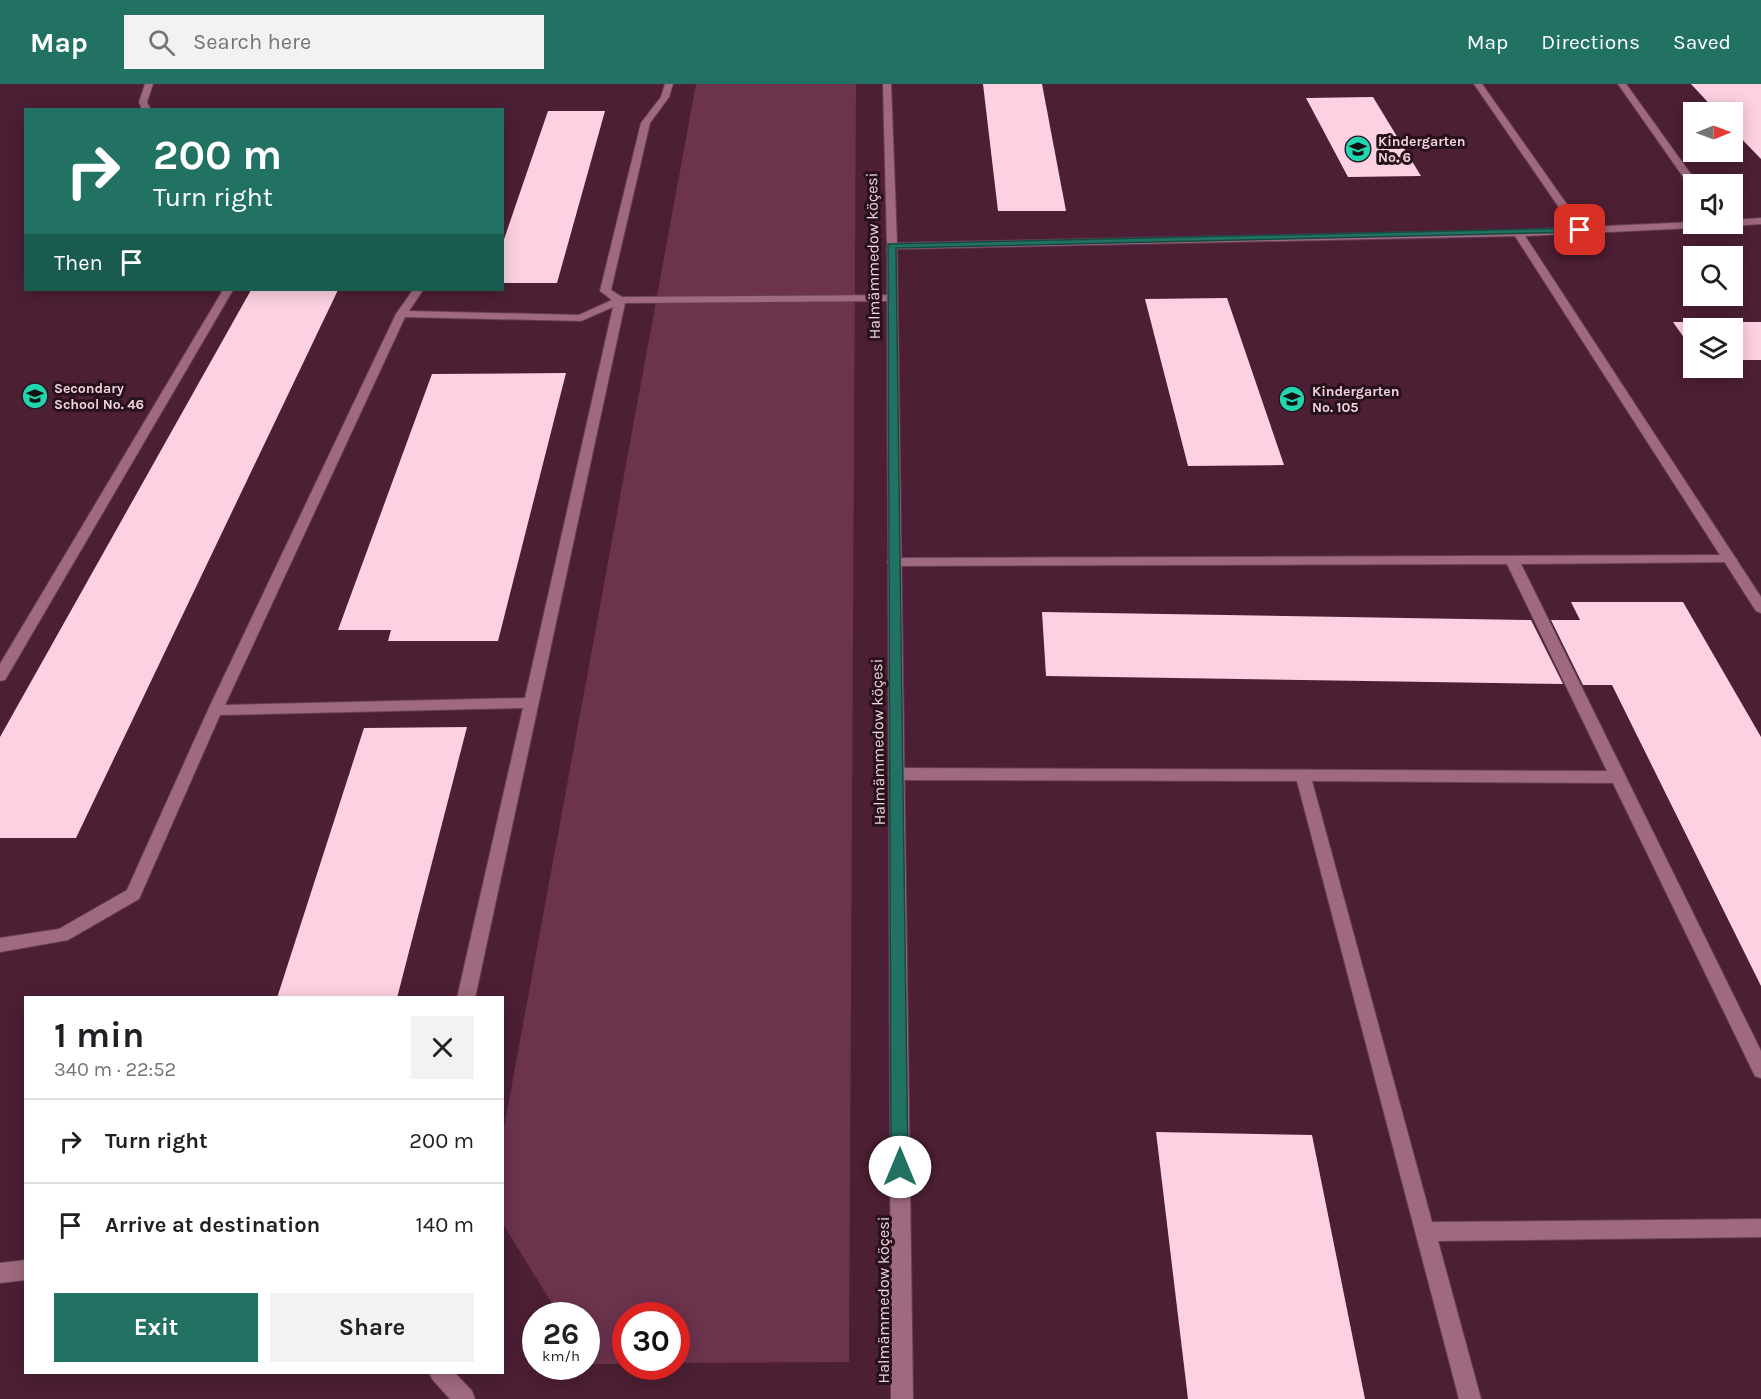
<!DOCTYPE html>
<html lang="en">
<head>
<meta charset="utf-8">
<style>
	body { margin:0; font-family:Karla,sans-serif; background:#f2f2f2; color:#202124; height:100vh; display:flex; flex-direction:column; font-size:22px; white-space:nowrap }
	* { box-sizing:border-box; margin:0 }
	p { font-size:20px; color:#757577 }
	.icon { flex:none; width:33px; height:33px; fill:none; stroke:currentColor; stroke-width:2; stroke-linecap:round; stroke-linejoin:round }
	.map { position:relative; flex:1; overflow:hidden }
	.sheet { position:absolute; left:24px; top:912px; width:480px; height:378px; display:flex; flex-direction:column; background:#fff; border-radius:0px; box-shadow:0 3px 15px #0003 }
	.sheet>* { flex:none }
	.top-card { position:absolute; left:24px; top:24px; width:480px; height:183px; border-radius:0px; box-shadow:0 3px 15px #0003; background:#217263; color:#fff; overflow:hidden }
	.needle { width:39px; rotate:89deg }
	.fabs { position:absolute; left:1683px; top:18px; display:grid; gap:12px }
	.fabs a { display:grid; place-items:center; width:60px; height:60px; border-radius:0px; background:#fff; box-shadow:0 3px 15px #0003; font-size:30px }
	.speed { position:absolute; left:522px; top:1218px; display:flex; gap:12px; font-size:30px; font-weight:700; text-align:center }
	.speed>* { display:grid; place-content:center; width:78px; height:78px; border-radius:50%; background:#fff; box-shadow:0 3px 15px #0003; line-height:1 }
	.speed small { font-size:15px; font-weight:400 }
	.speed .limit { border:9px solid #d22; background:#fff; color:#111 }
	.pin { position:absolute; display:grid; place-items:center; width:51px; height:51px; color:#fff; margin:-26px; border-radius:12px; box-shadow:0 3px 9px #0006 }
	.me { position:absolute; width:66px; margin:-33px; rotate:0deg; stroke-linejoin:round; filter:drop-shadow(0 0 4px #0008) }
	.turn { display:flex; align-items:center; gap:21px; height:126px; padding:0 30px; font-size:27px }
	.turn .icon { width:78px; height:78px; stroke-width:2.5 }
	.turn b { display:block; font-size:42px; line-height:51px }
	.then { display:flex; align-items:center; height:57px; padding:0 30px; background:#0003; gap:12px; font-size:22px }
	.round { display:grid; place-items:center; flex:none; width:63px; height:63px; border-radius:0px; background:#f2f2f2 }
	.overview { display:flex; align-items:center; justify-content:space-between; height:102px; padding:0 30px }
	h1 { font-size:36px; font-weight:700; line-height:45px }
	.primary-button { display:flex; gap:12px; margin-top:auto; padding:12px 30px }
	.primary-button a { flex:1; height:69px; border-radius:0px; background:#217263; color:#fff; font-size:24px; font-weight:700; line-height:69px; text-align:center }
	.primary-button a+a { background:#f2f2f2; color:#202124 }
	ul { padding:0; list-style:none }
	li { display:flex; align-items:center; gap:18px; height:84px; padding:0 30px; border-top:2px solid #e0e0e0 }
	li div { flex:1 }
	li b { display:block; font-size:22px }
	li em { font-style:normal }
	header { display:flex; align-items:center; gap:36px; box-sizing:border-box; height:84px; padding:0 30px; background:#217263; color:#fff }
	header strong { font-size:28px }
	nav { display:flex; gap:33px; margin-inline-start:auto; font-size:21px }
	.search { width:420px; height:54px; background:#f2f2f2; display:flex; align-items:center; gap:15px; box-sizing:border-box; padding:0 21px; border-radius:0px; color:#757577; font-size:22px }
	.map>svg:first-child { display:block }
	.green { fill:#6b334c }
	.building { fill:#fdd1e2 }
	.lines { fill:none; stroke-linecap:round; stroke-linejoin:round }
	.service-casing { stroke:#673f53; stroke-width:2 }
	.minor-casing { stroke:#673f53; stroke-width:2 }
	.service { fill:#9f697f; fill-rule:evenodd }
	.minor { fill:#9f697f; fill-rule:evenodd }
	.route { fill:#217263; stroke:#154a40; stroke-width:1.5 }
	.labels { text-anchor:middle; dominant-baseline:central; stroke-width:6; stroke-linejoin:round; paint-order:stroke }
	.far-poi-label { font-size:14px; font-weight:bold; fill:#f2d3df; stroke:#27111b; text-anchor:start }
	.street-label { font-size:16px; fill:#f2d3df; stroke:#27111b }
</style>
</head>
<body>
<header>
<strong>Map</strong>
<div class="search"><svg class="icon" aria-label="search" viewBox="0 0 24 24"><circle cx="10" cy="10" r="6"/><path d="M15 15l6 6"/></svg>Search here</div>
<nav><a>Map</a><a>Directions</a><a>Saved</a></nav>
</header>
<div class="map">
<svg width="1761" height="1315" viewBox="0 0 1761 1315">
	<rect width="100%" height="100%" fill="#4d1f34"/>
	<polygon class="green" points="696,0 856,0 849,1278 677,1279 676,1232 626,1232 625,1280 588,1280 586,1232 559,1231 503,1140 503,1049"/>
	<g class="building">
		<polygon points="983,0 1042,0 1066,127 998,127"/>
		<polygon points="1691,0 1761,0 1761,75 1732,45 1732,28 1717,28"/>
		<polygon points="1373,13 1421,92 1348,93 1306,14"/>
		<polygon points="548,27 605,27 557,199 502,199 502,161"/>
		<polygon points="251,206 338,206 76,754 0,754 0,653"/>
		<polygon points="1227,214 1284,381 1188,382 1145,215"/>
		<polygon points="1673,238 1761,238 1761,276 1732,276 1732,244 1694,244 1694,268"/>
		<polygon points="566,289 498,557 388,557 391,546 338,546 432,290"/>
		<polygon points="1571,518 1683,518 1761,653 1761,902 1612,601 1583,601 1551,536 1580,536"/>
		<polygon points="1042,528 1531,536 1563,600 1046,592"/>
		<polygon points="467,643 397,914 277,914 364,644"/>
		<polygon points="1156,1048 1312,1051 1365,1315 1188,1315"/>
	</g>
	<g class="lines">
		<g class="service-casing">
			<g id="service">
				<polygon points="145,0 153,0 147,18 151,26 142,26 139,18"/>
				<path d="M665,0H673L669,13L650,39L611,206L622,213L892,211L897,214L892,217L625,219L475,914H457L523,624L220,631L139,815L68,856L0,868V854L59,845L127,806L208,626L396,230L413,206H423L409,227L579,231L612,216L600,207L641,39L661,13ZM613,223L525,614L225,621L405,233L581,237Z"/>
				<polygon points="1474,0 1482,0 1585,146 1584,148 1576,148"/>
				<polygon points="1618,0 1626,0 1698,100 1694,100 1694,105 1691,104"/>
				<polygon points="223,206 233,206 5,596 0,597 0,580"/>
				<polygon points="1730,471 1737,475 1735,478 1521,480 1761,967 1761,994 1755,992 1613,699 1312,697 1432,1138 1761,1135 1761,1153 1438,1157 1481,1315 1459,1315 1297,697 896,696 891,694 888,690 891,686 896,684 1607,687 1507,480 894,482 887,478 894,474"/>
				<polygon points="26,1176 26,1196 0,1199 0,1179"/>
				<polygon points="429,1288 454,1288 472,1307 475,1315 450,1315 432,1295"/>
			</g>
		</g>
		<g class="minor-casing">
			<g id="minor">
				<polygon points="883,0 891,0 897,159 1518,146 1694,138 1720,140 1715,143 1525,152 1761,513 1761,529 1756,527 1515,152 897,165 913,1315 891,1315 887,162"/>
				<polygon points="1761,134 1761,140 1732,142 1727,140 1732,140 1732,136"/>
			</g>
		</g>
		<use href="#service" class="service"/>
		<use href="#minor" class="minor"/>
	</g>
	<polygon class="route" points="1580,144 1584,146 1583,148 896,164 908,1083 906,1089 900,1092 894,1089 891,1083 888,160"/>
	<defs>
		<g id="school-disc" transform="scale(1.35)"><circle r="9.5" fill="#22d5af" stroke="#27111b"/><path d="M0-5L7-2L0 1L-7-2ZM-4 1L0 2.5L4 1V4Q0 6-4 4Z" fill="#111"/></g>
	</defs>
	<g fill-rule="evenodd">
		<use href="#school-disc" x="1358" y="65"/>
		<use href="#school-disc" x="35" y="312"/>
		<use href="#school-disc" x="1292" y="315"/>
	</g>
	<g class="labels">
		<g class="far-poi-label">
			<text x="1378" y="57">Kindergarten<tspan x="1378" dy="16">No. 6</tspan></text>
			<text x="54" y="304">Secondary<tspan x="54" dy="16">School No. 46</tspan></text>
			<text x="1312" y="307">Kindergarten<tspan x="1312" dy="16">No. 105</tspan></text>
		</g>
		<g class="street-label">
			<text transform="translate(873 172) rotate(-91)">Halmämmedow köçesi</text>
			<text transform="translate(878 658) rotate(-91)">Halmämmedow köçesi</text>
			<text transform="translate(883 1216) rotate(-90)">Halmämmedow köçesi</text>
		</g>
	</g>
</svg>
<div class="fabs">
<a><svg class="needle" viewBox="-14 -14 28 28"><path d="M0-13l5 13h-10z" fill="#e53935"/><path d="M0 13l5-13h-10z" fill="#757577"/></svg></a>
<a><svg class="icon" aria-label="sound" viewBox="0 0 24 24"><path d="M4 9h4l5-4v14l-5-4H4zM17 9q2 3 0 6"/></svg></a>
<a><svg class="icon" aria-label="search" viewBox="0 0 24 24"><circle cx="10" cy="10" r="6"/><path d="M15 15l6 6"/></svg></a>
<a><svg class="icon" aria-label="layers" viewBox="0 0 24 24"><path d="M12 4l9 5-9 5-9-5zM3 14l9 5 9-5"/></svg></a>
</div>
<div class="speed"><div>26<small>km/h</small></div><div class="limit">30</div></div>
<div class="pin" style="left:1580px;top:146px;background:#d93025"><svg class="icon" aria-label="arrive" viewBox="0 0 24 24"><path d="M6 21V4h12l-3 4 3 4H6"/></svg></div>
<svg class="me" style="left:900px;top:1083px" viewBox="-20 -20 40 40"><circle r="19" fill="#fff"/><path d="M0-13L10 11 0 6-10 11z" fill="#217263"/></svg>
<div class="top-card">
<div class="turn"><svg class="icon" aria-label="right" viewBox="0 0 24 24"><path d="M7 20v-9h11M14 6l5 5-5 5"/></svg><div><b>200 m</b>Turn right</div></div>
<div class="then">Then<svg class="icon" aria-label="arrive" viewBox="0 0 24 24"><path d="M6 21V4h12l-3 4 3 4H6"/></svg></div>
</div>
<section class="sheet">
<div class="overview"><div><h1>1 min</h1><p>340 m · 22:52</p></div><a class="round"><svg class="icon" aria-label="close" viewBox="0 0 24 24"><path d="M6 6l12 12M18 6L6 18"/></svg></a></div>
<ul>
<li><svg class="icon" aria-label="right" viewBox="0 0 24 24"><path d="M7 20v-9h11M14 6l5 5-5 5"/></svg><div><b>Turn right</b></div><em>200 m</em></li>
<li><svg class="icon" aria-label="arrive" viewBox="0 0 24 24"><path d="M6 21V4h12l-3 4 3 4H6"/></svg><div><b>Arrive at destination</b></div><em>140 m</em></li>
</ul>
<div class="primary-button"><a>Exit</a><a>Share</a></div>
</section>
</div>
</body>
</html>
